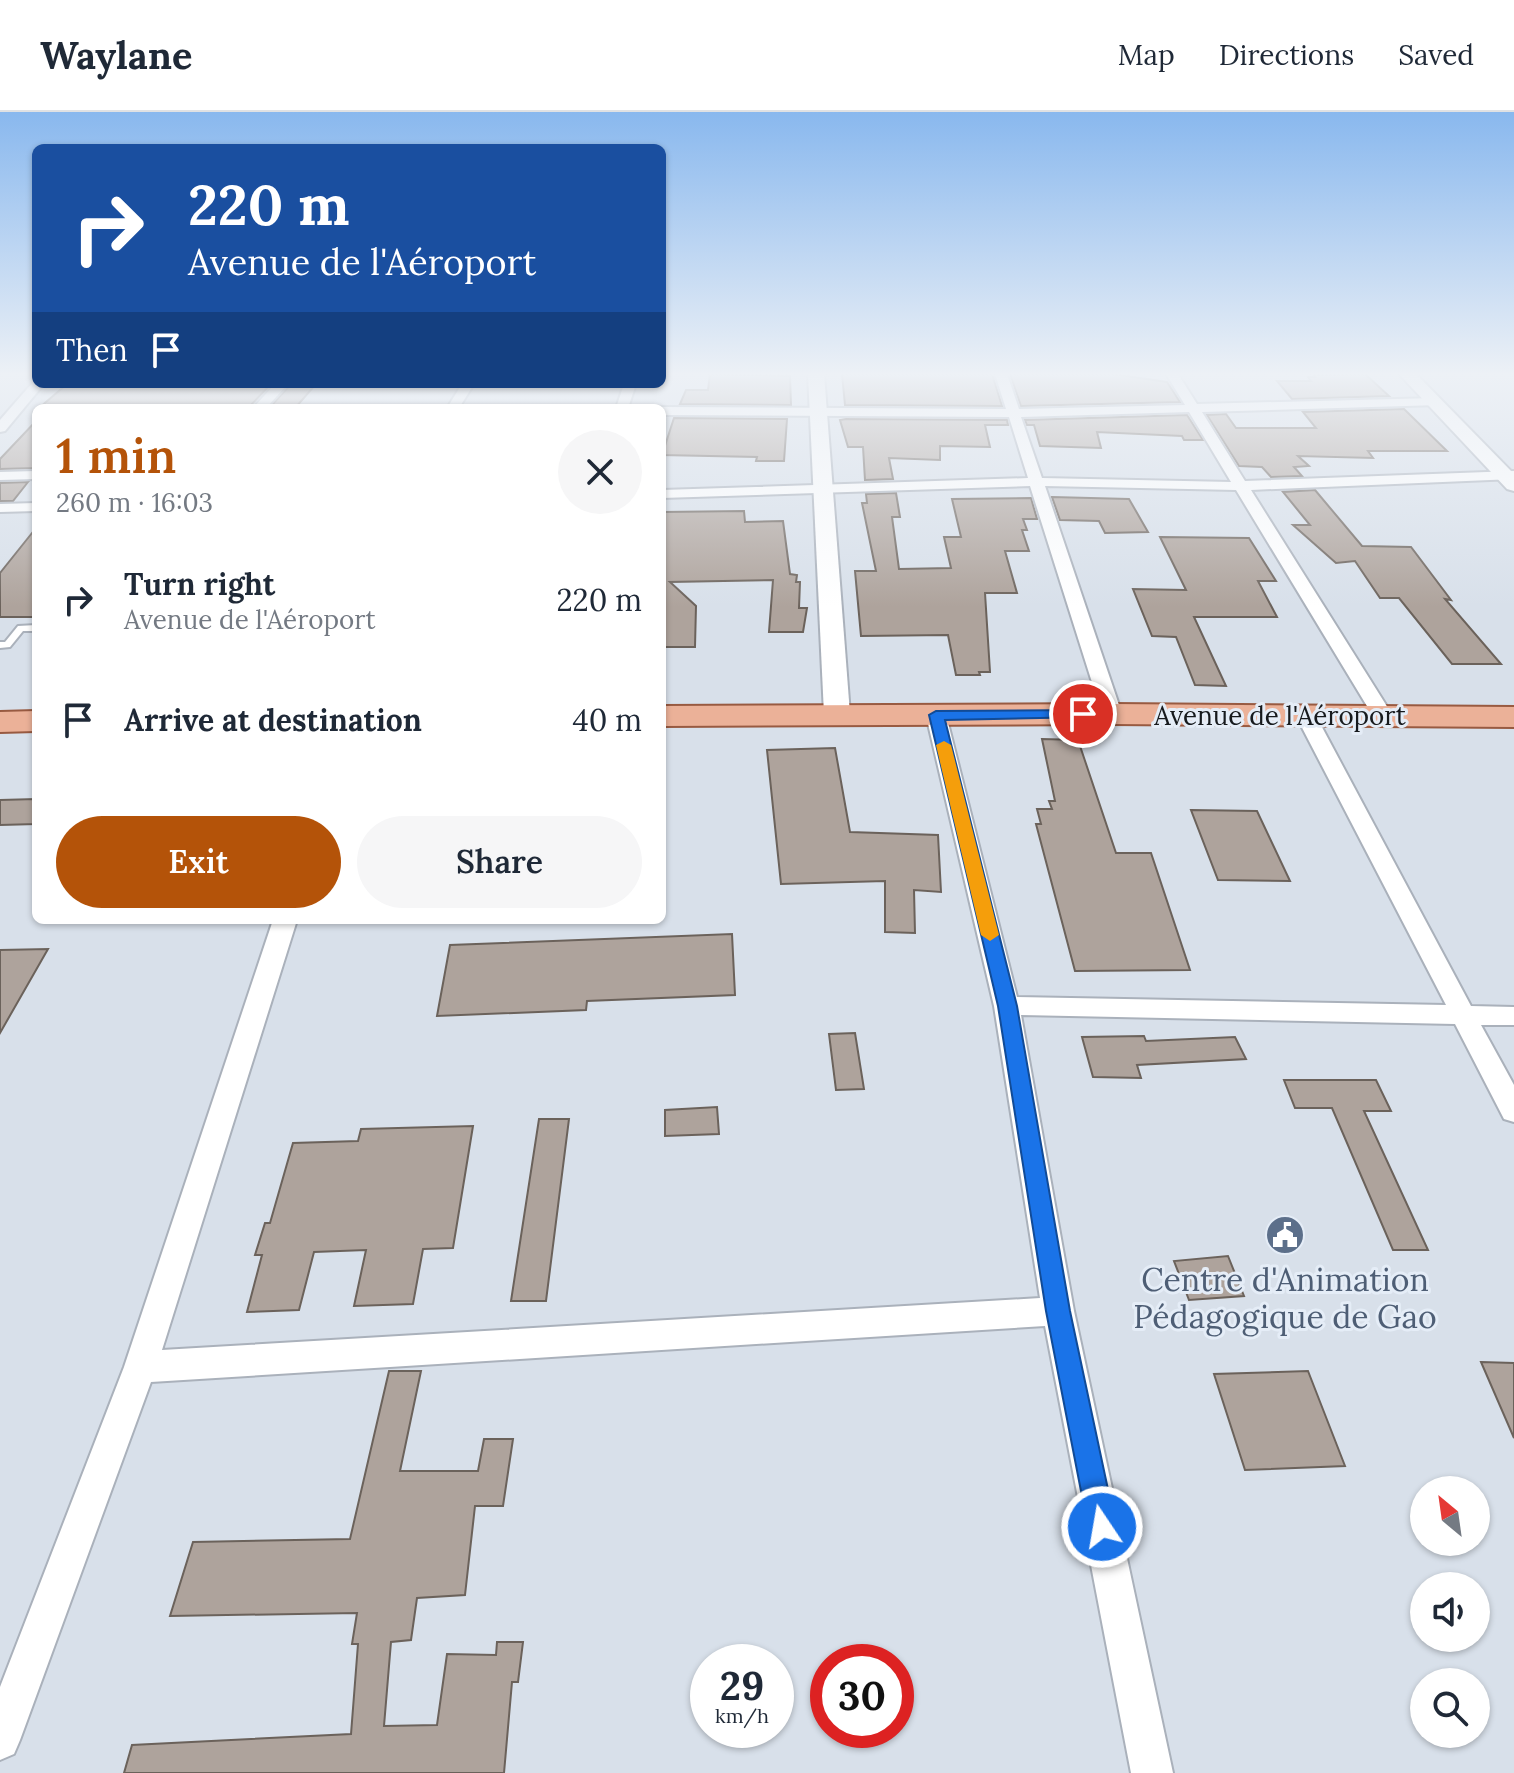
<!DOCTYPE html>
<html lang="en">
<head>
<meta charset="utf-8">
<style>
	body { margin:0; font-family:Lora,serif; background:#f6f6f7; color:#1f2937; height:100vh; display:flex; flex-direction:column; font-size:30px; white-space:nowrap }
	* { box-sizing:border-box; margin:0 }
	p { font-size:26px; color:#747a83 }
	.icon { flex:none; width:44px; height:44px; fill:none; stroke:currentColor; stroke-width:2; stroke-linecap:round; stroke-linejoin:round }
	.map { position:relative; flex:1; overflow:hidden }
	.drawer { position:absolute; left:32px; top:292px; width:634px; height:520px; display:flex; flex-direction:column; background:#fff; border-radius:12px; box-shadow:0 2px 6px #0004 }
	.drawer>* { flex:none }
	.guide { position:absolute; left:32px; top:32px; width:634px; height:244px; border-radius:12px; box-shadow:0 2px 6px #0004; background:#1a4fa0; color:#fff; overflow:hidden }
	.needle { width:52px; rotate:331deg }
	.fabs { position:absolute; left:1410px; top:1364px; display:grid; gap:16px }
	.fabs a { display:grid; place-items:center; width:80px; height:80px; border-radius:50%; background:#fff; box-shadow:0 2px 6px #0004; font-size:40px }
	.speed { position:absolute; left:690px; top:1532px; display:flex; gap:16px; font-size:40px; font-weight:700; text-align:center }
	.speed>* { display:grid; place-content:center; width:104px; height:104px; border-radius:50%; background:#fff; box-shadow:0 2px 6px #0004; line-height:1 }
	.speed small { font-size:20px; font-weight:400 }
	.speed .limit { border:12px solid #d22; background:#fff; color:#111 }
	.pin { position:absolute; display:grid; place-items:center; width:68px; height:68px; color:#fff; margin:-34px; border:4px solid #fff; border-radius:50%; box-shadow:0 2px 8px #0007 }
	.me { position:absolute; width:88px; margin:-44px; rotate:348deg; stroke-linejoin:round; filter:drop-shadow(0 0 6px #0008) }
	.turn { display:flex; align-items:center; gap:28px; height:168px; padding:0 24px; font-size:36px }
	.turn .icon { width:104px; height:104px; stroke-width:2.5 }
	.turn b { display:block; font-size:56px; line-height:68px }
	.then { display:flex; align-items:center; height:76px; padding:0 24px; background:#0003; gap:16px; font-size:30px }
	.round { display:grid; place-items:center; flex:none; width:84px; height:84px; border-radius:42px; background:#f6f6f7 }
	.summary { display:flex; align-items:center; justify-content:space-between; height:136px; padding:0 24px }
	h1 { font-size:48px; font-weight:600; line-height:60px; color:#b45309 }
	.cta { display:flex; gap:16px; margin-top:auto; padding:16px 24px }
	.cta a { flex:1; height:92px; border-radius:48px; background:#b45309; color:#fff; font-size:32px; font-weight:600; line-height:92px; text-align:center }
	.cta a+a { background:#f6f6f7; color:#1f2937 }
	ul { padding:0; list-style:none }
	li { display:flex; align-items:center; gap:24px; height:120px; padding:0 24px }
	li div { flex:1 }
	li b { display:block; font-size:30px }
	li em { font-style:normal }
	header { display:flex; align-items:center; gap:48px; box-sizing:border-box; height:112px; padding:0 40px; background:#fff; border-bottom:2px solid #e0e1e3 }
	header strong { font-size:38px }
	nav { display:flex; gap:44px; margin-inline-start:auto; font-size:28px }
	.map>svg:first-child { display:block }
	.building { fill:#aea39c; stroke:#6b625b; stroke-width:2 }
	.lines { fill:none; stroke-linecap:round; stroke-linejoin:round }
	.service-casing { stroke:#aab1bb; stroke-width:4 }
	.minor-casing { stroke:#aab1bb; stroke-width:4 }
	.tertiary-casing { stroke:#aab1bb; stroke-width:4 }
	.primary-casing { stroke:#985a41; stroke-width:4 }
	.service { fill:#fff; fill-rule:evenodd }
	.minor { fill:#fff; fill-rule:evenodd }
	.tertiary { fill:#fff; fill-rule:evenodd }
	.primary { fill:#ebb198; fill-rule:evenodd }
	.route { fill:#1a73e8; stroke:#114b97; stroke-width:2 }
	.slow { fill:#f59e0b }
	.labels { text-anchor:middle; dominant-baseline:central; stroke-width:6; stroke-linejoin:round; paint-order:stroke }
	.street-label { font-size:26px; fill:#171a1d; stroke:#e5edf7 }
	.near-service-label { font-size:32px; fill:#4e5e75; stroke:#e5edf7 }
</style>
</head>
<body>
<header>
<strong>Waylane</strong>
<nav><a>Map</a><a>Directions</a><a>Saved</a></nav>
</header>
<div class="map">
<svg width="1514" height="1661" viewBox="0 0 1514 1661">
	<rect width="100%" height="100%" fill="#d8e0ea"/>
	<g class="building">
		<polygon points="710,262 790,264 791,293 680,292 686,278 708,278"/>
		<polygon points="842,262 992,262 1002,294 845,293"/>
		<polygon points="1010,262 1113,262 1167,270 1180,290 1021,294"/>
		<polygon points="1365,262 1389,284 1292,287 1277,269 1311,269 1308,265 1315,265 1313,263"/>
		<polygon points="67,272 271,272 248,296 39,296"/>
		<polygon points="291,272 316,272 296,295 271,294"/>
		<polygon points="1404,297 1447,339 1368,339 1373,346 1298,344 1309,354 1294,355 1302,364 1271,365 1262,355 1239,354 1207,303 1226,302 1236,316 1316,316 1303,300"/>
		<polygon points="1187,303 1203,328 1184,328 1182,324 1097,320 1101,336 1040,334 1034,313 1027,313 1025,308"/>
		<polygon points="674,306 787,307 784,349 756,349 757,345 662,343"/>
		<polygon points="846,307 1007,308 1008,313 985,313 990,335 940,334 940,348 889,346 893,367 865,368 863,335 848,335 840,308"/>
		<polygon points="36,309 36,356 0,357 0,347"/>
		<polygon points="28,370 13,389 0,389 0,371"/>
		<polygon points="1315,378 1362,434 1411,435 1451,488 1445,487 1501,552 1452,552 1399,486 1380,486 1355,449 1336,451 1293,413 1310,413 1283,380"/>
		<polygon points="896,381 900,405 892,405 899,457 951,456 944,425 961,425 952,387 1031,386 1037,407 1023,407 1027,418 1022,418 1029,439 1005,439 1017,481 985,481 990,560 979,560 980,563 956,563 948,523 861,524 855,459 876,459 862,391 867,391 866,382"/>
		<polygon points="1052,385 1129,387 1148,420 1105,421 1099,409 1060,408"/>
		<polygon points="744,399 745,410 783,409 790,462 797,463 796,470 800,470 799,496 807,496 803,520 769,520 773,468 670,470 696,494 695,535 662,535 662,400"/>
		<polygon points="36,416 36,505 0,505 0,461"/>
		<polygon points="1160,425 1249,426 1276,469 1258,469 1277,505 1194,505 1226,574 1195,573 1176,525 1152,524 1133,477 1186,478"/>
		<polygon points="1042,627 1078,628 1116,741 1151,741 1190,858 1075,859 1036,712 1041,712 1037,697 1052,697 1049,689 1055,689"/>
		<polygon points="835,636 850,720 938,723 941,780 914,778 915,821 885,820 885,769 781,772 767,638"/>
		<polygon points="36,687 36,712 0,713 0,688"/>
		<polygon points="1191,698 1257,699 1290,769 1218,768"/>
		<polygon points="732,822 735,883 587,889 586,898 437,904 450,833"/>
		<polygon points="48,837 0,921 0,838"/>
		<polygon points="855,921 864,977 836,978 829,922"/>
		<polygon points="1144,924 1146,929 1235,925 1246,947 1137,953 1141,966 1093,965 1082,925"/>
		<polygon points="1284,968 1376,968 1391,999 1364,999 1428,1138 1393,1138 1332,996 1295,996"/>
		<polygon points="717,995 719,1022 665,1024 665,998"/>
		<polygon points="539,1007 569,1007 546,1189 511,1189"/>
		<polygon points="473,1014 453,1136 423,1137 413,1192 354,1194 366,1138 314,1140 299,1198 247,1200 262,1143 255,1143 265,1111 270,1111 293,1031 358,1029 361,1017"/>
		<polygon points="1228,1144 1244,1184 1189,1188 1174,1149"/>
		<polygon points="1481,1250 1514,1251 1514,1326"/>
		<polygon points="389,1259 421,1259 400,1359 478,1359 484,1327 513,1327 503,1394 475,1394 465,1483 417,1486 411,1528 391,1530 384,1614 437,1613 447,1542 496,1543 497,1530 523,1530 518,1570 512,1570 504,1661 124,1661 132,1633 351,1622 358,1532 352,1532 357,1501 170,1504 193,1430 350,1427"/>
		<polygon points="1308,1259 1345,1354 1245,1358 1214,1262"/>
	</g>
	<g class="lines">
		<g class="service-casing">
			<polygon id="service" points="36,513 36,519 23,519 10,535 0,536 0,530 5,530 18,514"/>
		</g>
		<g class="minor-casing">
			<g id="minor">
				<path d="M995,262H1007L1019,297L1185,293L1166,262H1178L1197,292L1435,286L1439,287V293L1202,300L1245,369L1514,359V367L1251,378L1393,604L1383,610L1373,604L1236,378L1045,374L1122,602L1112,608L1102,602L1030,374L662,386V378L1028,366L1009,305L662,303V296H659L662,295L1006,297ZM1189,300L1231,370L1042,366L1021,305Z"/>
				<polygon points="34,269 44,272 5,319 0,320 0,308"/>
				<polygon points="275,272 288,272 266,296 253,296"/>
				<polygon points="462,272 474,272 459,296 447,296"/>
				<polygon points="624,272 636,272 628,296 616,296"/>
				<polygon points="36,359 36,367 0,368 0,360"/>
				<polygon points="36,391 36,399 0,400 0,392"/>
				<polygon points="936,597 946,603 1017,885 1446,893 1296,604 1306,598 1316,604 1471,894 1514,895 1514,913 1481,913 1514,973 1514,1010 1504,1007 1455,912 1021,903 1074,1199 1173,1661 1131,1661 1045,1214 151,1270 20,1628 14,1642 0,1648 0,1575 124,1255 273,808 297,808 162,1238 1040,1186 994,894 926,603"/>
			</g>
		</g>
		<g class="tertiary-casing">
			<g id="tertiary">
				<polygon points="808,262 824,262 850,602 846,607 828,607 824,602"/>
				<polygon points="1399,262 1416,262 1514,362 1514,379 1507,377"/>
			</g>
		</g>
		<g class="primary-casing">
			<g id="primary">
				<polygon points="1112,592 1514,595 1514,615 1112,612 662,614 662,594"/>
				<polygon points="36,599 36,619 0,620 0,600"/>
			</g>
		</g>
		<use href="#service" class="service"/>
		<use href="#minor" class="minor"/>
		<use href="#tertiary" class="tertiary"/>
		<use href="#primary" class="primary"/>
	</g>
	<linearGradient id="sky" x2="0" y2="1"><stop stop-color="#89b8ee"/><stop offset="0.53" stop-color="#edf1f6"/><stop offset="1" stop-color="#edf1f6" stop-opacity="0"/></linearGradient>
	<rect width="1514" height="495" fill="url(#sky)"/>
	<polygon class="route" points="1083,598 1088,599 1088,605 945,608 1017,894 1070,1199 1116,1415 1112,1425 1102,1429 1092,1425 1088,1415 1046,1199 998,894 929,603 936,599"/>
	<polygon class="slow" points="944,629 951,633 999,823 990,829 981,823 936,633"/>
	<defs>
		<g id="civic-disc" transform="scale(2)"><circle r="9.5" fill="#5c6f8a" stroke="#e5edf7"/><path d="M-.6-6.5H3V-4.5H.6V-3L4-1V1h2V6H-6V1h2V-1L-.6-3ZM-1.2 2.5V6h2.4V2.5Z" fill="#fff"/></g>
	</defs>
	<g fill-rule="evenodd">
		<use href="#civic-disc" x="1285" y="1123"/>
	</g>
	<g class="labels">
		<g class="street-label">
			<text x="1280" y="603">Avenue de l'Aéroport</text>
		</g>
		<g class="near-service-label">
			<text x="1285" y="1167">Centre d'Animation<tspan x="1285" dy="37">Pédagogique de Gao</tspan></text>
		</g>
	</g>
</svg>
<div class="fabs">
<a><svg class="needle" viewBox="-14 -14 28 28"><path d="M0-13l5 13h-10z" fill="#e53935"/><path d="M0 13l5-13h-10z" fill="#747a83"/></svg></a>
<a><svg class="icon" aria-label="sound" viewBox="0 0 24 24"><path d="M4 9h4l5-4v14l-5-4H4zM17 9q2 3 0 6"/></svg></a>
<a><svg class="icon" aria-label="search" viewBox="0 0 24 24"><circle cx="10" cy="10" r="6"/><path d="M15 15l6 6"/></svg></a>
</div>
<div class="speed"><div>29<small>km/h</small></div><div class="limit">30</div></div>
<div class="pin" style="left:1083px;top:602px;background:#d93025"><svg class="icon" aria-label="arrive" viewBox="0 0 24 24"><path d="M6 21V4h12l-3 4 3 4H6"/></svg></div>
<svg class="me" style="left:1102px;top:1415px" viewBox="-20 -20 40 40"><circle r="17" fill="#1a73e8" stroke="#fff" stroke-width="3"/><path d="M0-11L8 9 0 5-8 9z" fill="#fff"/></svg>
<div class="guide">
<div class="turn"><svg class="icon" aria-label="right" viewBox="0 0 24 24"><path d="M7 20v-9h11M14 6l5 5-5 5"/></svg><div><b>220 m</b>Avenue de l'Aéroport</div></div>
<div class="then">Then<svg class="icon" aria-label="arrive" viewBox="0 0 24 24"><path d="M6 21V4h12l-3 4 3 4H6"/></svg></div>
</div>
<section class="drawer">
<div class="summary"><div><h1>1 min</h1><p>260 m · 16:03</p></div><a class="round"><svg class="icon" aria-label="close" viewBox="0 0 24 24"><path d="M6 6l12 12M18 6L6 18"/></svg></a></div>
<ul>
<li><svg class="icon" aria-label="right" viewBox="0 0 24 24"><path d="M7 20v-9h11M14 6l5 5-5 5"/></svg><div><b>Turn right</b><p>Avenue de l'Aéroport</p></div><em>220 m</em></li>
<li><svg class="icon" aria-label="arrive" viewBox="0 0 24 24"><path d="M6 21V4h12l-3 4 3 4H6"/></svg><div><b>Arrive at destination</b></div><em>40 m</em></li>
</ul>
<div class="cta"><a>Exit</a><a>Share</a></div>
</section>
</div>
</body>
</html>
